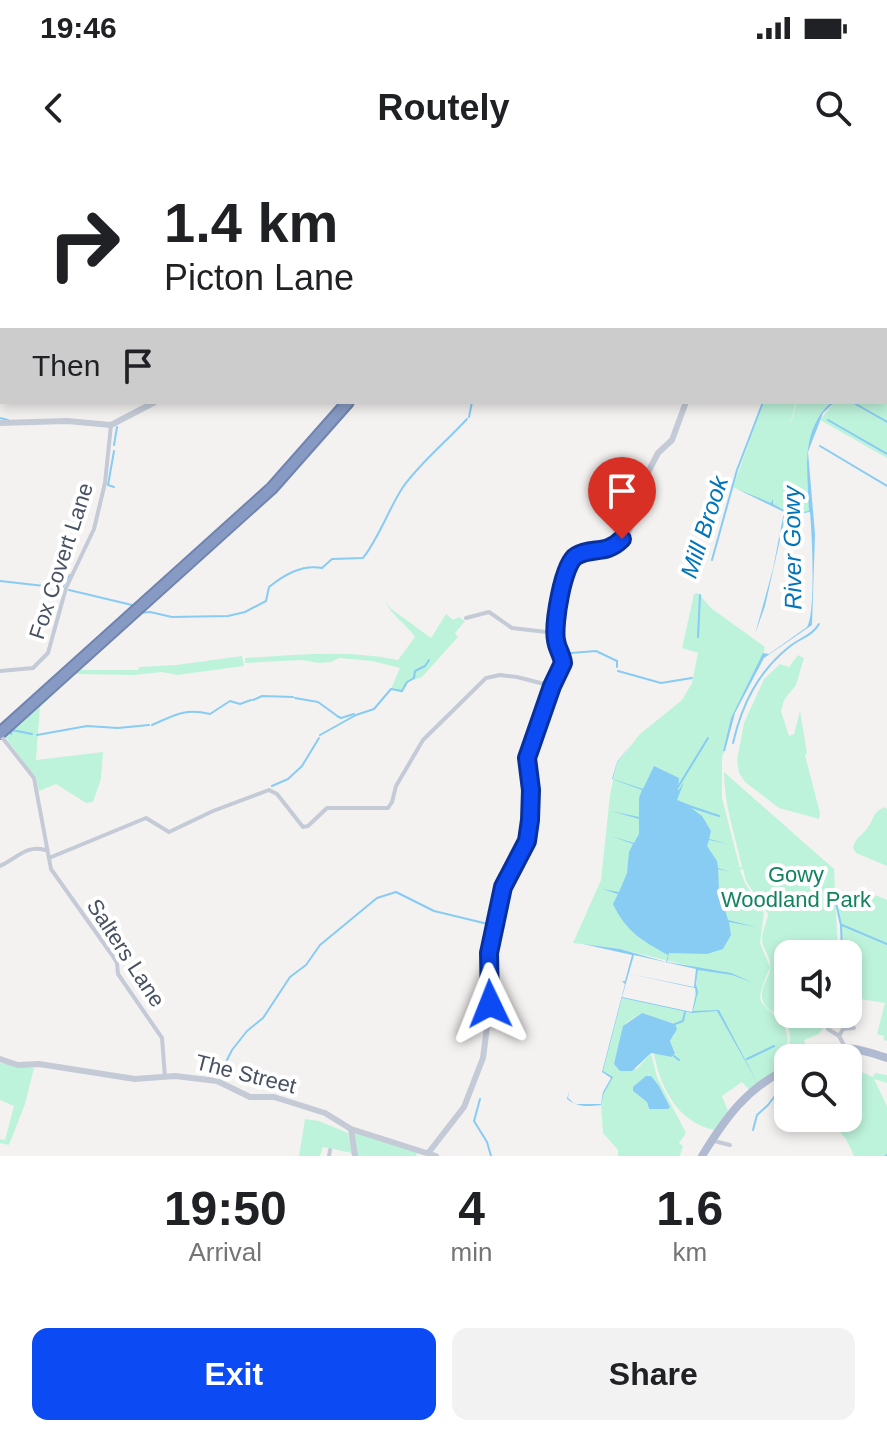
<!DOCTYPE html>
<html lang="en">
<head>
<meta charset="utf-8">
<style>
	body { margin:0; font-family:Helvetica,sans-serif; background:#f2f2f2; color:#202124; height:100vh; display:flex; flex-direction:column; font-size:30px; white-space:nowrap }
	* { box-sizing:border-box; margin:0 }
	p { font-size:26px; color:#757577 }
	.icon { flex:none; width:44px; height:44px; fill:none; stroke:currentColor; stroke-width:2; stroke-linecap:round; stroke-linejoin:round }
	.map { position:relative; height:996px; overflow:hidden }
	.sheet { display:flex; flex-direction:column; background:#fff; flex:1 }
	.sheet>* { flex:none }
	.top-card { position:absolute; left:0px; top:0px; width:888px; height:244px; box-shadow:0 4px 12px #0003; background:#fff; color:#202124; overflow:hidden }
	.fabs { position:absolute; left:774px; top:780px; display:grid; gap:16px }
	.fabs a { display:grid; place-items:center; width:88px; height:88px; border-radius:16px; background:#fff; box-shadow:0 4px 12px #0003; font-size:40px }
	.pin { position:absolute; display:grid; place-items:center; width:68px; height:68px; color:#fff; margin:-82px -34px; border-radius:50% 50% 50% 0; rotate:-45deg; box-shadow:0 0 8px #0007 }
	.pin .icon { rotate:45deg }
	.me { position:absolute; width:88px; margin:-44px; rotate:358deg; stroke-linejoin:round; filter:drop-shadow(0 0 6px #0008) }
	.turn { display:flex; align-items:center; gap:28px; height:168px; padding:0 32px; font-size:36px }
	.turn .icon { width:104px; height:104px; stroke-width:2.5 }
	.turn b { display:block; font-size:56px; line-height:68px }
	.then { display:flex; align-items:center; height:76px; padding:0 32px; background:#0003; gap:16px; font-size:30px }
	.eta { display:flex; justify-content:space-evenly; align-items:center; height:136px; text-align:center }
	.eta b { font-size:48px; font-weight:700; line-height:56px }
	.button { display:flex; gap:16px; margin-top:auto; padding:16px 32px }
	.button a { flex:1; height:92px; border-radius:16px; background:#0c4bf3; color:#fff; font-size:32px; font-weight:700; line-height:92px; text-align:center }
	.button a+a { background:#f2f2f2; color:#202124 }
	.status { display:flex; justify-content:space-between; align-items:center; height:56px; padding:0 40px; background:#fff; direction:ltr }
	.status svg { height:22px; fill:currentColor }
	header { display:flex; justify-content:space-between; align-items:center; height:104px; padding:0 32px; background:#fff; font-size:36px; font-weight:700 }
	.map>svg:first-child { display:block }
	.green { fill:#bef3db; fill-rule:evenodd }
	.water { fill:#88cbf3; fill-rule:evenodd }
	.lines { fill:none; stroke-linecap:round; stroke-linejoin:round }
	.stream { stroke:#88cbf3; stroke-width:2 }
	.motorway-casing { stroke:#7184af; stroke-width:14 }
	.minor { stroke:#c4cbd7; stroke-width:4 }
	.tertiary { stroke:#c4cbd7; stroke-width:6 }
	.primary { stroke:#b0bbd2; stroke-width:8 }
	.motorway { stroke:#869ac3; stroke-width:10 }
	.route-casing { stroke:#08319e; stroke-width:20 }
	.route { stroke:#0c4bf3; stroke-width:14 }
	.labels { text-anchor:middle; dominant-baseline:central; stroke-width:8; stroke-linejoin:round; paint-order:stroke }
	.street-label { font-size:22px; fill:#485161; stroke:#fff }
	.park-label { font-size:22px; fill:#11845d; stroke:#fff }
	.water-label { font-size:24px; font-style:italic; fill:#0274ba; stroke:#fff }
</style>
</head>
<body>
<div class="status"><b>19:46</b><svg viewBox="0 0 49 12"><path d="M0 12V9h3v3zM5 12V6h3v6zM10 12V3h3v9zM15 12V0h3v12zM26 1h20v11H26zM47 4h2v5h-2z"/></svg></div>
<header><svg class="icon" aria-label="back" viewBox="0 0 24 24"><path d="M15 5l-7 7 7 7"/></svg>Routely<svg class="icon" aria-label="search" viewBox="0 0 24 24"><circle cx="10" cy="10" r="6"/><path d="M15 15l6 6"/></svg></header>
<div class="map">
<svg width="887" height="996" viewBox="0 0 887 996">
	<rect width="100%" height="100%" fill="#f4f2f1"/>
	<g class="green">
		<polygon points="887,225 887,298 820,260 835,242 886,242"/>
		<path d="M763,242H796L788,272L797,242H831C800,272 807,312 810,351L791,354L733,327Z"/>
		<path d="M698,433L711,448L765,487L762,499L731,558L723,590L725,591L722,596V638L740,708L742,707C735,675 724,645 724,612L834,709L838,794H788V854H833L829,865H825L819,874L804,880L808,893L797,898H788V902C787,891 793,877 787,865C781,853 765,853 762,838C760,826 769,819 770,809C772,797 762,790 762,779C762,771 767,762 768,754L746,721L743,709L740,710L745,723L764,753L760,783L770,807C754,846 757,838 784,864L788,879L786,905L750,931L742,922L722,936L728,951L714,970C678,962 661,929 654,895L657,892L672,897L675,891L670,881L674,875V863L640,854L626,863L614,904L637,909L651,893L657,917L686,973L679,983L683,986L680,996H618V990L603,973L601,945L604,933L612,917L603,911L622,838L693,853C694,838 697,825 698,809H702L620,789L573,783L601,720L610,635L617,603L640,574L682,540L692,523L698,493L682,488L694,434ZM649,915L659,926L670,947L648,948L647,942L633,931Z"/>
		<path d="M385,440L390,448L431,478L446,454L453,460L459,457L465,461L455,473L458,477L422,517L408,522L402,533L391,529L400,508L372,501L339,498L331,502L319,503L301,500L245,503V498C296,495 347,489 398,500L415,477C406,463 390,455 385,440Z"/>
		<polygon points="798,495 804,498 796,525 784,540 781,551 789,576 794,574 800,551 807,593 805,595 820,653 819,659 779,648 745,622 739,613 737,600 744,563 764,519 780,504 789,507"/>
		<polygon points="242,496 244,506 177,515 162,512 134,515 75,514 40,547 36,600 103,592 101,619 93,642 86,643 56,624 39,631 36,618 3,574 78,510 138,510 139,507 176,505"/>
		<path d="M885,647L887,649V706L856,693L853,688C856,676 862,676 868,667C875,658 872,652 885,647Z"/>
		<polygon points="875,735 887,740 887,881 884,880 884,876 877,874 885,843 848,837 848,794 842,794 841,765 836,743 865,741"/>
		<polygon points="0,903 34,908 25,944 9,985 0,983 0,979 5,980 14,946 0,940"/>
		<polygon points="848,906 873,917 875,913 887,915 887,923 874,919 887,946 887,996 854,996 846,979 828,958 848,958"/>
		<polygon points="305,959 319,961 348,973 352,993 323,987 320,996 299,996"/>
		<polygon points="354,971 418,991 416,996 356,996"/>
	</g>
	<g class="water">
		<path d="M831,242H835L823,253L808,292L815,374L812,465L764,498L735,553L725,591H723L731,558L763,493L769,494L807,467C816,453 812,372 810,352L791,355L786,353L765,446L755,474L773,409L784,352L737,329L771,343L773,339V344L791,354L809,351C808,311 799,273 831,242Z"/>
		<path d="M630,585L617,603L613,619L643,629L654,606L679,618L678,631L684,622L677,640L720,657L691,648L702,656L711,671L709,679L728,684L709,680L707,686L717,701L718,708L731,712L718,709L719,729L728,760L756,767L729,762L731,775L723,789L707,794L669,793L667,802L731,813L754,823L732,815L698,810L696,824L698,832L693,851L719,850L758,924L717,851L692,853L622,838L603,911L613,917L604,933L601,945C588,947 577,947 567,939L569,931L568,938L575,944H601L603,932L611,918L602,912L625,824L622,821H625L632,795L583,784L620,789L666,802L668,795C643,781 627,773 613,744L618,734L602,729L619,732L627,713L629,692L633,684L611,676L634,683L639,674V659L611,651L639,657V638L642,630L612,619L617,602ZM634,795L696,809L694,827L630,814L695,828L696,834L692,852L622,837Z"/>
		<polygon points="642,853 675,864 677,869 670,881 675,893 672,897 651,893 632,911 620,911 614,904 623,866"/>
		<polygon points="646,916 651,916 659,926 670,947 668,949 649,949 647,942 633,931 633,927"/>
	</g>
	<g class="lines">
		<g class="stream">
			<polyline points="130,0 130,2"/>
			<polyline points="169,0 169,2"/>
			<polyline points="7,2 7,1"/>
			<polyline points="180,2 185,0"/>
			<polyline points="862,2 863,0"/>
			<polyline points="0,12 2,12"/>
			<polyline points="886,34 887,34"/>
			<polyline points="886,40 887,41"/>
			<polyline points="854,243 887,262"/>
			<polyline points="469,257 472,242"/>
			<polyline points="0,258 8,260"/>
			<polyline points="828,260 887,294"/>
			<polyline points="114,285 117,267"/>
			<polyline points="820,286 887,326"/>
			<polyline points="114,291 108,325 114,327"/>
			<polyline points="712,400 737,310 763,242"/>
			<polyline points="0,421 62,428 70,415"/>
			<polyline points="69,430 132,445"/>
			<path d="M139,453L150,452L172,457L228,456L245,452L266,441L269,427C284,415 302,404 322,408L332,399L363,398C380,376 388,350 403,327C422,301 446,282 467,259"/>
			<polyline points="698,477 700,435"/>
			<polyline points="562,489 569,492"/>
			<polyline points="571,493 596,491 617,501 617,507"/>
			<polyline points="618,511 661,523 692,518"/>
			<polyline points="295,538 318,542 336,555"/>
			<polyline points="253,540 262,536 293,537"/>
			<polyline points="337,556 341,558 354,554"/>
			<path d="M152,565C175,555 184,548 210,554L230,541L240,544L251,540"/>
			<polyline points="11,574 12,570 32,574"/>
			<polyline points="37,575 87,566 118,568 149,565"/>
			<polyline points="320,575 356,555 374,549 391,529 402,531 407,522 414,518 415,511 425,506 429,500"/>
			<path d="M733,583C742,544 758,512 789,487C800,478 812,476 819,464"/>
			<polyline points="272,626 288,619 302,606 319,578"/>
			<polyline points="678,627 708,578"/>
			<polyline points="692,647 719,656"/>
			<polyline points="836,743 841,765 842,794"/>
			<polyline points="842,765 887,784"/>
			<polyline points="675,864 683,861 685,852"/>
			<polyline points="674,896 679,900"/>
			<polyline points="747,899 774,886"/>
			<polyline points="218,918 232,890 247,871 263,858 290,817 306,805 320,785 377,738 396,732 434,751 492,765"/>
			<polyline points="480,939 474,961 487,982 491,996"/>
			<polyline points="753,970 757,955 768,945 788,919"/>
			<polyline points="886,996 887,995"/>
		</g>
		<g class="motorway-casing">
			<g id="motorway">
				<polyline points="782,0 784,2"/>
				<polyline points="796,0 798,2"/>
				<polyline points="469,2 469,0"/>
				<polyline points="486,2 487,0"/>
				<polyline points="886,94 887,95"/>
				<polyline points="0,573 272,328 348,242"/>
			</g>
		</g>
		<g class="minor">
			<polyline points="466,458 489,452 512,468 555,473"/>
			<polyline points="0,511 33,508 48,493 66,428 94,369 105,323 111,265"/>
			<polyline points="1,576 34,618 51,709 112,795 117,803 118,814 162,878 165,917"/>
			<polyline points="49,698 146,658 169,672 213,651 269,630 277,634 303,667 308,666 327,648 388,648 392,642 396,626 423,580 486,518 500,515 517,517 552,526"/>
			<path d="M0,706C16,699 27,684 45,690"/>
			<polyline points="832,854 828,869 839,876 845,887"/>
			<polyline points="839,876 843,869 854,868"/>
			<polyline points="714,981 730,985"/>
			<polyline points="329,996 330,990"/>
		</g>
		<g class="tertiary">
			<polyline points="380,2 381,0"/>
			<polyline points="726,2 726,0"/>
			<polyline points="0,263 67,261 111,265 155,242"/>
			<polyline points="0,899 18,905 39,904 135,919 175,916 217,921 250,937 274,937 325,953 351,969 436,996"/>
			<polyline points="351,969 355,996"/>
			<polyline points="429,992 464,947 483,898 490,844 489,793 503,727 527,681 530,660 531,630 527,598 552,526 563,503 555,473 561,431 570,401 579,394 611,389 628,373 634,359 643,322 658,293 672,280 686,242"/>
		</g>
		<g class="primary">
			<path d="M808,898C840,883 855,887 887,898"/>
			<path d="M702,996C726,957 746,929 788,908"/>
		</g>
		<use href="#motorway" class="motorway"/>
	</g>
	<g class="lines">
		<g class="route-casing">
			<path id="route" d="M490,844L489,793L503,727L527,681L530,660L531,630L527,598L552,526L563,503C562,494 557,489 556,480C553,465 563,403 576,396C592,386 605,396 622,379"/>
		</g>
		<use href="#route" class="route"/>
	</g>
	<g class="labels">
		<g class="street-label">
			<text transform="translate(61 401) rotate(-72)">Fox Covert Lane</text>
			<text transform="translate(126 793) rotate(57)">Salters Lane</text>
			<text transform="translate(246 914) rotate(14)">The Street</text>
		</g>
		<g class="park-label">
			<text x="796" y="714">Gowy<tspan x="796" dy="25">Woodland Park</tspan></text>
		</g>
		<g class="water-label">
			<text transform="translate(704 367) rotate(-72)">Mill Brook</text>
			<text transform="translate(792 388) rotate(-91)">River Gowy</text>
		</g>
	</g>
</svg>
<div class="fabs">
<a><svg class="icon" aria-label="sound" viewBox="0 0 24 24"><path d="M4 9h4l5-4v14l-5-4H4zM17 9q2 3 0 6"/></svg></a>
<a><svg class="icon" aria-label="search" viewBox="0 0 24 24"><circle cx="10" cy="10" r="6"/><path d="M15 15l6 6"/></svg></a>
</div>
<div class="pin" style="left:622px;top:379px;background:#d93025"><svg class="icon" aria-label="arrive" viewBox="0 0 24 24"><path d="M6 21V4h12l-3 4 3 4H6"/></svg></div>
<svg class="me" style="left:490px;top:844px" viewBox="-20 -20 40 40"><path d="M0-17L14 15 0 8-14 15z" fill="#0c4bf3" stroke="#fff" stroke-width="4"/></svg>
<div class="top-card">
<div class="turn"><svg class="icon" aria-label="right" viewBox="0 0 24 24"><path d="M7 20v-9h11M14 6l5 5-5 5"/></svg><div><b>1.4 km</b>Picton Lane</div></div>
<div class="then">Then<svg class="icon" aria-label="arrive" viewBox="0 0 24 24"><path d="M6 21V4h12l-3 4 3 4H6"/></svg></div>
</div>
</div>
<section class="sheet">
<div class="eta">
<div><b>19:50</b><p>Arrival</p></div>
<div><b>4</b><p>min</p></div>
<div><b>1.6</b><p>km</p></div>
</div>
<div class="button"><a>Exit</a><a>Share</a></div>
</section>
</body>
</html>
